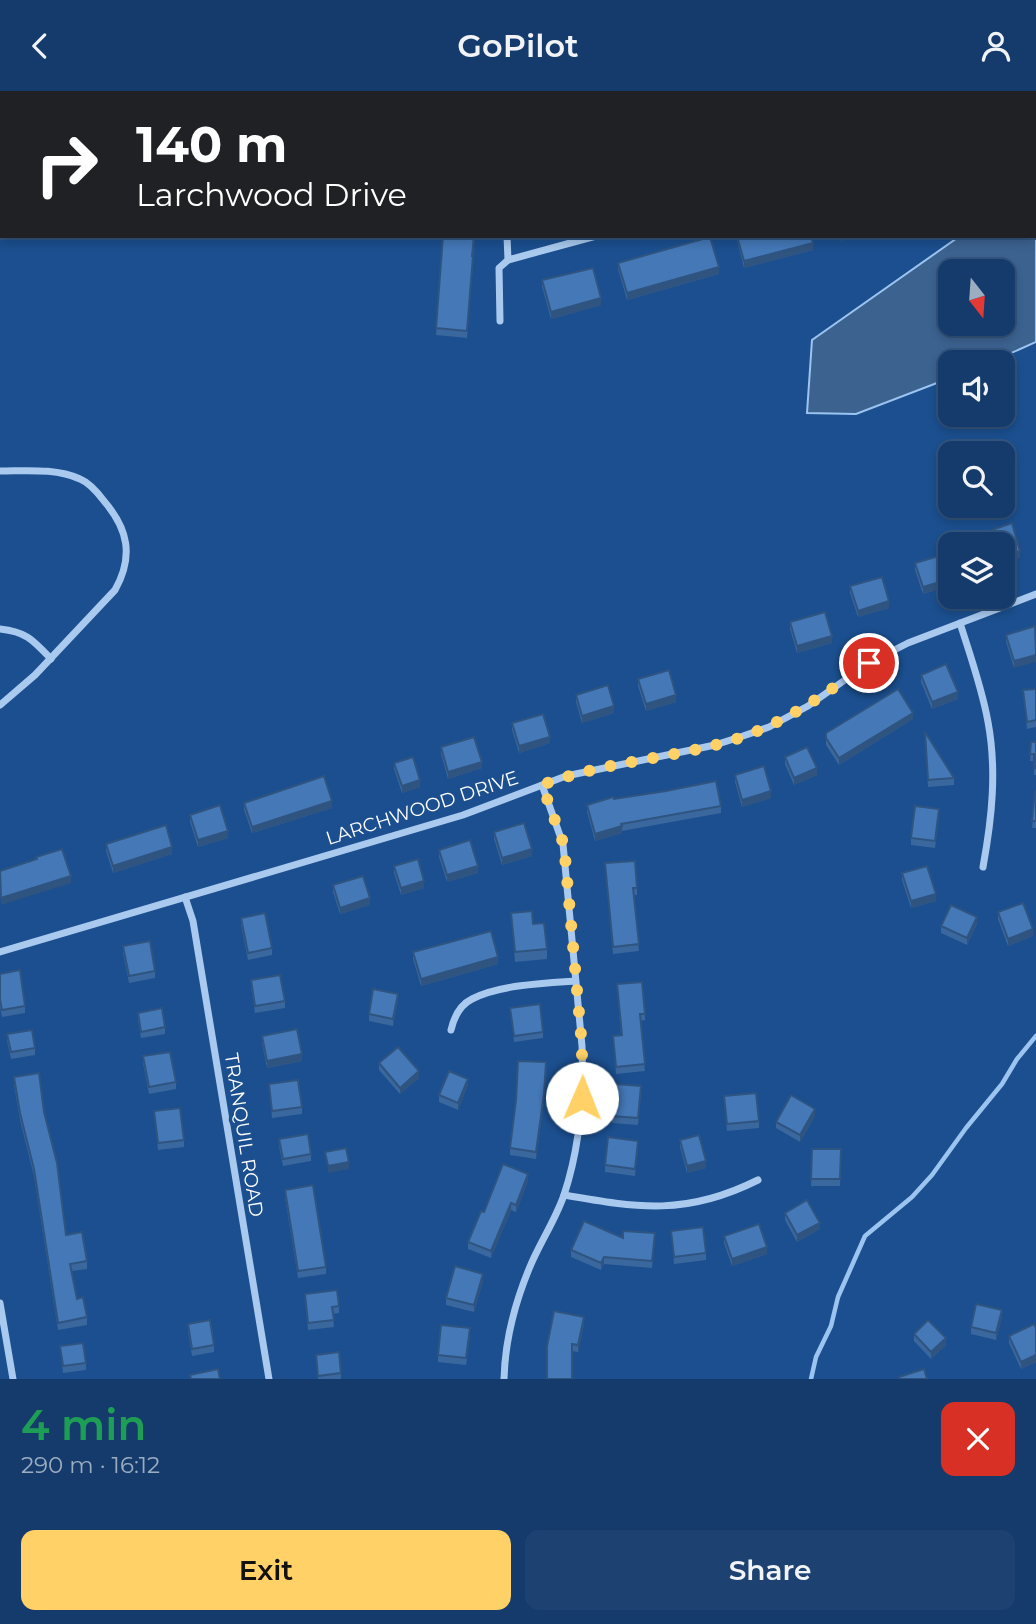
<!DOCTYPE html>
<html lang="en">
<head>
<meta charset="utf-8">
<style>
	body { margin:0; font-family:Montserrat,sans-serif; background:#1d4271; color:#f1f3f6; height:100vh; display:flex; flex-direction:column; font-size:26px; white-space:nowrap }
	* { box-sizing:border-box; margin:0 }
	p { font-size:23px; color:#9dadc1 }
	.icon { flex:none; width:38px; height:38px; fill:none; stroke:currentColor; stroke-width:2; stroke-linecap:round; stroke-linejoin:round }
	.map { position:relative; height:1288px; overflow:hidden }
	.sheet { display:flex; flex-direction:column; background:#143b6b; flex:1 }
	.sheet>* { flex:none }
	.hud { position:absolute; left:0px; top:0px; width:1036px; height:147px; box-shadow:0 4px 10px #0003,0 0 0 2px #33557e; background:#202124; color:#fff; overflow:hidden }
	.needle { width:46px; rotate:163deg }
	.tools { position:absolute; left:938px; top:168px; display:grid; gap:14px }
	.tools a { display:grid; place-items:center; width:77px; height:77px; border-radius:14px; background:#143b6b; box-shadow:0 4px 10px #0003,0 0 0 2px #33557e; font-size:35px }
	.pin { position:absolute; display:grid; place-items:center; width:60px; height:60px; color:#fff; margin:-30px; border:4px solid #fff; border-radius:50%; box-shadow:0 2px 7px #0007 }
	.me { position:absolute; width:77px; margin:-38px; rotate:1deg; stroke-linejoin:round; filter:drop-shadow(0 0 5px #0008) }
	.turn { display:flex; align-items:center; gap:24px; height:147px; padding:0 21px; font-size:32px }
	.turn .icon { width:91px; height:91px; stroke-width:2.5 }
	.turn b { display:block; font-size:49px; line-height:60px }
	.round { display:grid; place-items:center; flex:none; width:74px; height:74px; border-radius:14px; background:#1d4271 }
	.headline { display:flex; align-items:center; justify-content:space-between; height:119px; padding:0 21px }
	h1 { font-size:42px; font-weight:600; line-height:52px; color:#1e9e55 }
	.action { display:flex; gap:14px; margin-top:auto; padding:14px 21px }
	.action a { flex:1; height:80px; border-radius:14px; background:#ffd166; color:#111; font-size:28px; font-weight:600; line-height:80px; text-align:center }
	.action a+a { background:#1d4271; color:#f1f3f6 }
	header { display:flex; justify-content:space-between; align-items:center; height:91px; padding:0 21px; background:#143b6b; font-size:32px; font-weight:600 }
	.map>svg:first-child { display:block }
	.water { fill:#3c6290; stroke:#9cc4f0; stroke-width:2; fill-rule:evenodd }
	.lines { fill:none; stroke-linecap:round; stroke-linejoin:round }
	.stream { stroke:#9cc4f0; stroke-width:4.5 }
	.street { stroke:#a9c9ee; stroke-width:7 }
	.wall { fill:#3a679d }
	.shaded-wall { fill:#305480 }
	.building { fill:#4478b7; stroke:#305480; stroke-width:2 }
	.route { stroke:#ffd166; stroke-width:12; stroke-dasharray:0 21.6 }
	.labels { text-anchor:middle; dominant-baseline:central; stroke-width:7; stroke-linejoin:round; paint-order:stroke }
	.street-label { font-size:19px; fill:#fff; stroke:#1b4f8f }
</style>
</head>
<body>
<header><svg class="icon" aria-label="back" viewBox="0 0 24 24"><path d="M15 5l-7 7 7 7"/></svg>GoPilot<svg class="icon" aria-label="person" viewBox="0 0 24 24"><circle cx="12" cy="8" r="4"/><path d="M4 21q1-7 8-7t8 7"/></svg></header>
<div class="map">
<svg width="1036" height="1288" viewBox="0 0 1036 1288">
	<rect width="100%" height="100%" fill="#1b4f8f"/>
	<path class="water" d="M1036,86V251L991,271H950V287L856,323L807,322L812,249L960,145H1034ZM950,180H1003V233H950Z"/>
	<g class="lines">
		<polyline class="stream" points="811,1288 816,1266 831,1235 838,1206 865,1145 912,1106 932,1084 966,1037 1002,993 1017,968 1036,945"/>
		<g class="street">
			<polyline points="248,0 249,2"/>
			<polyline points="521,2 522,0"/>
			<polyline points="939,2 941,0"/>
			<polyline points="507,145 508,169 596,145"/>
			<polyline points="500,230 499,177 508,169"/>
			<path d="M0,380C26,380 56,377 80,388C90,392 98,402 104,410C128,438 134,465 115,499L35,584L0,614"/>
			<path d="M960,532C970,564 982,597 988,631C997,679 992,727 983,776"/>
			<path d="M0,538C27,541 33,549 51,568"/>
			<polyline points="185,806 193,830 269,1288"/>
			<polyline points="0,861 463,724 566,685 715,654 743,645 769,636 808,615 869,572 908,552 1036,503"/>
			<path d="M451,939C454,926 460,914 472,908C499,894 545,892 575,890"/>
			<path d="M564,1104C639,1117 686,1125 758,1089"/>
			<polyline points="0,1212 13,1288"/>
			<path d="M504,1288C505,1251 515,1212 529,1178C539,1153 555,1130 564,1104C580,1056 584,1006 582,955L563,753L542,694"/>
		</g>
	</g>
	<g class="wall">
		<polygon points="441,145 475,145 473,165 473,172 467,247 436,244 443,146"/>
		<polygon points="736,145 811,145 813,159 744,177"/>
		<polygon points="618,172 719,183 627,209 618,178"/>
		<polygon points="542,189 601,214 551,228 542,196"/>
		<polygon points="915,472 950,478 950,495 923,503 915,479"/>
		<polygon points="850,495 889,517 858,526 850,502"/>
		<polygon points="790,531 832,552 797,562 790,538"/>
		<polygon points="1036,537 1014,577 1006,551 1006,544"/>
		<polygon points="921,584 958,608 932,618 921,591"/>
		<polygon points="638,588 676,611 646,620 638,595"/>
		<polygon points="1036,598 1036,636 1027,638 1023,599"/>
		<polygon points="576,604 614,622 582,632 576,611"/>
		<polygon points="913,628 839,674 826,654 826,642"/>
		<polygon points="512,632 550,652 519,662 512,639"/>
		<polygon points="925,641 954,687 954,694 928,696"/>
		<polygon points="1031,651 1036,651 1036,684 1034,684 1034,670 1030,670"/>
		<polygon points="441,656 482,677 448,688 441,663"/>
		<polygon points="785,666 817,684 794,694 785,673"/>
		<polygon points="394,672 420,696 402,702 394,678"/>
		<polygon points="735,684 771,707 742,716 735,691"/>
		<polygon points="1036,700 1036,737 1032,737"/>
		<polygon points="614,708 721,715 721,722 622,740 622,742 595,750 587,721 587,714"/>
		<polygon points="244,712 332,717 252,742 244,719"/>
		<polygon points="190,724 228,747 198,756 190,731"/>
		<polygon points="939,725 935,757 911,754 911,747"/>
		<polygon points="494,741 532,765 502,774 494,748"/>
		<polygon points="106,753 172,763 113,782 106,760"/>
		<polygon points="439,759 478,782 447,791 439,766"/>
		<polygon points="605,772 637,797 637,804 634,804 639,860 613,863"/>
		<polygon points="394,775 424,797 401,804 394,782"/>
		<polygon points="902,782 936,810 911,817 902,789"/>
		<polygon points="333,794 370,814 340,823 333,801"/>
		<polygon points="998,821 1033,845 1008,855 998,828"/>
		<polygon points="511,822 533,833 547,858 547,868 515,871"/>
		<polygon points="241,827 272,857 272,864 248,869 241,834"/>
		<polygon points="977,833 967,854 941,842 941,835"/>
		<polygon points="123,855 155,880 155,887 129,892 123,862"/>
		<polygon points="413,861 498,873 421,895 413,868"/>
		<polygon points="0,883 25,915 25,922 2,926 0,916"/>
		<polygon points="251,889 285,910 285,917 255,922 251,896"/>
		<polygon points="617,893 645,923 645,929 640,930 645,980 616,983 613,945 621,944"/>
		<polygon points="398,910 393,935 369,930 369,923"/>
		<polygon points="510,917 543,941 543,947 514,951"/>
		<polygon points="138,922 165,936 165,943 141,947 138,928"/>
		<polygon points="7,943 35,957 35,964 11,968 7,950"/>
		<polygon points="262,945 302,970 267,977 262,952"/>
		<polygon points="143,965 176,991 176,998 149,1003 143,972"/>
		<polygon points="379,972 419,987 400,1003 379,979"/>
		<polygon points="14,986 44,1021 66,1144 87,1170 87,1178 72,1180 77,1208 87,1226 87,1234 58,1239 34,1085 20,1029 14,994"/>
		<polygon points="269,993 302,1016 302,1023 272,1027"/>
		<polygon points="468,994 458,1019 439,1011 439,1004"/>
		<polygon points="641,1002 638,1034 612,1032 612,1025"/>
		<polygon points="724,1005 759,1030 759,1037 727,1040"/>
		<polygon points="544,1010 536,1068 510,1064 510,1057"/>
		<polygon points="154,1020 184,1049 184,1056 158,1059"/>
		<polygon points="815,1025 800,1051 776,1037 776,1031"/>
		<polygon points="279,1048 311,1063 311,1070 283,1075 279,1055"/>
		<polygon points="680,1049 706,1077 687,1082 680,1056"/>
		<polygon points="638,1057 635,1085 605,1081 605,1074"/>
		<polygon points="812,1058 841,1058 840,1095 811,1095"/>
		<polygon points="528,1090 516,1121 511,1119 491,1167 468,1158 468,1151 484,1121"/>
		<polygon points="285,1099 326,1176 326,1183 298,1187 285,1106"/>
		<polygon points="785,1122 820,1138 797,1151 785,1129"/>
		<polygon points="671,1140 706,1162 706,1169 674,1173"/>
		<polygon points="724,1145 767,1163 732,1175 724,1152"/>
		<polygon points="623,1147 655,1149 652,1177 604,1173 601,1179 571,1166 571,1159"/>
		<polygon points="483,1190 474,1221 446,1214 446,1207"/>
		<polygon points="305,1203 339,1215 339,1222 333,1223 334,1236 308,1239"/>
		<polygon points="1002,1226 996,1249 971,1243 971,1236"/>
		<polygon points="188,1233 214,1254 214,1261 192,1265 188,1240"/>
		<polygon points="584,1233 578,1261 572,1260 547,1288"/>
		<polygon points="1036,1237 1036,1271 1021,1278 1009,1252 1009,1245"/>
		<polygon points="914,1243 946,1254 931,1268 914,1250"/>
		<polygon points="470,1244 466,1274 438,1271 438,1264"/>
		<polygon points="60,1255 86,1272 86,1279 63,1282"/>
		<polygon points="316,1264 341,1282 341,1288 318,1288"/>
	</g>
	<g class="shaded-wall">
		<polygon points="841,145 856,145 841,151"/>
		<polygon points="813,152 813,159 744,177 744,170"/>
		<polygon points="719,176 719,183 627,209 627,202"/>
		<polygon points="601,207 601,214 551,228 551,221"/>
		<polygon points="1020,460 1020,467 1003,472 1003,465"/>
		<polygon points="950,488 950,495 923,503 923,496"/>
		<polygon points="889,510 889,517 858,526 858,520"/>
		<polygon points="832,545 832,552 797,562 797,555"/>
		<polygon points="1036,564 1036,571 1014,577 1014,570"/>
		<polygon points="958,601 958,608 932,618 932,611"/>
		<polygon points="676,604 676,611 646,620 646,613"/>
		<polygon points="614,615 614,622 582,632 582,625"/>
		<polygon points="913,622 913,628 839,674 839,667"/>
		<polygon points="550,646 550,652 519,662 519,655"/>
		<polygon points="482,671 482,677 448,688 448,681"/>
		<polygon points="817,677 817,684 794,694 794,687"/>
		<polygon points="420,689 420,696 402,702 402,695"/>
		<polygon points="771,700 771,707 742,716 742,709"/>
		<polygon points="332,710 332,717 252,742 252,736"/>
		<polygon points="622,735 622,742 595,750 595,743"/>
		<polygon points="228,740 228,747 198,756 198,749"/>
		<polygon points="172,756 172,763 113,782 113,775"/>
		<polygon points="532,758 532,765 502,774 502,767"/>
		<polygon points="478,775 478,782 447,791 447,784"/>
		<polygon points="71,785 71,792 1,814 1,807"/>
		<polygon points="424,790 424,797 401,804 401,797"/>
		<polygon points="936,803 936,810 911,817 911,810"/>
		<polygon points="370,807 370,814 340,823 340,817"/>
		<polygon points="977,826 977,833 967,854 967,847"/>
		<polygon points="1033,838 1033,845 1008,855 1008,848"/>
		<polygon points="498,866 498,873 421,895 421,888"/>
		<polygon points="398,903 398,910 393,935 393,928"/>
		<polygon points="302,963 302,970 267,977 267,970"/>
		<polygon points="546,971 544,1010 536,1068 536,1061"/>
		<polygon points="419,980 419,987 400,1003 400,997"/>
		<polygon points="468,988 468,994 458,1019 458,1012"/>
		<polygon points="815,1018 815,1025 800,1051 800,1044"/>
		<polygon points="706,1070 706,1077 687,1082 687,1075"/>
		<polygon points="349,1071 349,1078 328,1082 328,1075"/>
		<polygon points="528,1083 528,1090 516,1121 516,1114"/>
		<polygon points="511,1112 511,1119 491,1167 491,1160"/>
		<polygon points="820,1132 820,1138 797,1151 797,1144"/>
		<polygon points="767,1156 767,1163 732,1175 732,1168"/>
		<polygon points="604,1166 604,1173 601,1179 601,1172"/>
		<polygon points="483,1183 483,1190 474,1221 474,1214"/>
		<polygon points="1002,1219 1002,1226 996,1249 996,1242"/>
		<polygon points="584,1226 584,1233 578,1261 578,1254"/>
		<polygon points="946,1247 946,1254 931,1268 931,1261"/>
		<polygon points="1036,1264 1036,1271 1021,1278 1021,1271"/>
	</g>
	<g class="building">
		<rect x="461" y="0" width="32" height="2"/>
		<polygon points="561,0 659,0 658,2 563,2 561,1"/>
		<polygon points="828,0 876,0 874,2 826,2"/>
		<polygon points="985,0 1029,0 1027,2 984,2"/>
		<polygon points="443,145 474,145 472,165 473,165 467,240 436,237"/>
		<polygon points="737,145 811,145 813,152 744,170"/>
		<polygon points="710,146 719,176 627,202 618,172"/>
		<polygon points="593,177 601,207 551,221 542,189"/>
		<polygon points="1012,432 1020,460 1003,465 1003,453 980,453 977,444"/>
		<polygon points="946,463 950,478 950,488 923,496 915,472"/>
		<polygon points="882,486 889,510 858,520 850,495"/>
		<polygon points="825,521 832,545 797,555 790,531"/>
		<polygon points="1035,535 1036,564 1014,570 1006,544"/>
		<polygon points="946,573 958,601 932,611 921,584"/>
		<polygon points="669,579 676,604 646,613 638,588"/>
		<polygon points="608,594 614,615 582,625 576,604"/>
		<polygon points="898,598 913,622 839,667 826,647 826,642"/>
		<polygon points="1036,598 1036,629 1027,631 1023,599"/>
		<polygon points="543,623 550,646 519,655 512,632"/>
		<polygon points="925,641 954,687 928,689"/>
		<polygon points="474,646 482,671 448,681 441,656"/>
		<polygon points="1031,651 1036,651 1036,677 1034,678 1034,663 1030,663"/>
		<polygon points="807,656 817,677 794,687 785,666"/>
		<polygon points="413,666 420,689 402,695 394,672"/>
		<polygon points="764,675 771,700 742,709 735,684"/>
		<polygon points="324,685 332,710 252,736 244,712"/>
		<polygon points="716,690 721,715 621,733 622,735 595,743 587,714 613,706 614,708 666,700"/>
		<polygon points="1035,700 1036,700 1036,730 1032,730"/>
		<polygon points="220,714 228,740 198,749 190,724"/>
		<polygon points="915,715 939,718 935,750 911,747"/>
		<polygon points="524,732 532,758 502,767 494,741"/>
		<polygon points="166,734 172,756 113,775 106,753"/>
		<polygon points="470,749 478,775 447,784 439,759"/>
		<polygon points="62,758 71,785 1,807 0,780 37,768 36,766"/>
		<polygon points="418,768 424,790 401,797 394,775"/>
		<polygon points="635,770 637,797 633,797 639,853 613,856 605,772"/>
		<polygon points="927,775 936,803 911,810 902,782"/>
		<polygon points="363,785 370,807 340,817 333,794"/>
		<polygon points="1023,812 1033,838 1008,848 998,821"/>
		<polygon points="951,814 977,826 967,847 941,835"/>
		<polygon points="532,820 533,833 544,832 547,858 515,861 511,822"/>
		<polygon points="265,822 272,857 248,862 241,827"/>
		<polygon points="491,840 498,866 421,888 413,861"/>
		<polygon points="150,850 155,880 129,885 123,855"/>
		<polygon points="20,879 25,915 2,919 0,909 0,883"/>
		<polygon points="280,884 285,910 255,915 251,889"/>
		<polygon points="642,891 645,923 640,923 645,973 616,976 613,945 622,944 617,893"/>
		<polygon points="373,898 398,903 393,928 369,923"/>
		<polygon points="540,913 543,941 514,945 510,917"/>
		<polygon points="162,917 165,936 141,941 138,922"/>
		<polygon points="297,938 302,963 267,970 262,945"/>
		<polygon points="32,939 35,957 11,961 7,943"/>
		<polygon points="398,956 419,980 400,997 379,972"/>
		<polygon points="170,961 176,991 149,996 143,965"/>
		<polygon points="518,970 546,971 544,1003 536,1061 510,1057 516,1009"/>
		<polygon points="449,980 468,988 458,1012 439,1004"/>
		<polygon points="39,982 44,1021 57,1072 66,1144 82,1141 87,1170 70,1173 77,1208 83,1206 87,1226 58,1232 34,1078 20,1022 14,986"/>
		<polygon points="298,989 302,1016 272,1020 269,993"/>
		<polygon points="615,993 641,995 638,1027 612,1025"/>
		<polygon points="756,1002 759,1030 727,1033 724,1005"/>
		<polygon points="791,1004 815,1018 800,1044 776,1031"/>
		<polygon points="180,1017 184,1049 158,1052 154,1020"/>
		<polygon points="308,1043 311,1063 283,1068 279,1048"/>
		<polygon points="699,1044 706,1070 687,1075 680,1049"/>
		<polygon points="608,1046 638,1050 635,1078 605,1074"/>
		<polygon points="346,1057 349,1071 328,1075 325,1061"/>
		<polygon points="812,1058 841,1058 840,1088 811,1088"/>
		<polygon points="503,1073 528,1083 516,1114 511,1112 491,1160 468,1151 481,1120 484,1121"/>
		<polygon points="313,1094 326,1176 298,1180 285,1099"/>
		<polygon points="807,1109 820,1132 797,1144 785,1122"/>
		<polygon points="584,1130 623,1147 623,1140 655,1142 652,1170 604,1166 601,1172 571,1159"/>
		<polygon points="759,1133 767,1156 732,1168 724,1145"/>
		<polygon points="703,1136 706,1162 674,1166 671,1140"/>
		<polygon points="455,1175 483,1183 474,1214 446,1207"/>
		<polygon points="337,1199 339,1215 332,1216 334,1229 308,1232 305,1203"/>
		<polygon points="976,1213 1002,1219 996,1242 971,1236"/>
		<polygon points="554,1220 584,1226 578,1254 572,1253 572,1288 547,1288 547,1255"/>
		<polygon points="210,1229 214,1254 192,1258 188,1233"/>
		<polygon points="928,1229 946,1247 931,1261 914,1243"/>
		<polygon points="1034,1233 1036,1237 1036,1264 1021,1271 1009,1245"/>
		<polygon points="441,1234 470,1237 466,1267 438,1264"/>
		<polygon points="83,1252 86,1272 63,1275 60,1255"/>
		<polygon points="339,1261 341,1282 318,1285 316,1264"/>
		<polygon points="218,1278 220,1288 191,1288 190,1284"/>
		<polygon points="924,1278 927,1288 900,1288 899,1286"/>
	</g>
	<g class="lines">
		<path class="route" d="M582,1007V955L564,754L542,694C608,669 679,668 745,645C791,628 829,600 869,572"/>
	</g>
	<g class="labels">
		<g class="street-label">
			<text transform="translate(422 717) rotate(-18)">LARCHWOOD DRIVE</text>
			<text transform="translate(244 1044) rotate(81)">TRANQUIL ROAD</text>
		</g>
	</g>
</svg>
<div class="tools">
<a><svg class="needle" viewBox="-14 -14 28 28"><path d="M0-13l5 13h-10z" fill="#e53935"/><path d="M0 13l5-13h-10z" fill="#9dadc1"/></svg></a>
<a><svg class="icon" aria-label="sound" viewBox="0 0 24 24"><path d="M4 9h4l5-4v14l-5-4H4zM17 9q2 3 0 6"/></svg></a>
<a><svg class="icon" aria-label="search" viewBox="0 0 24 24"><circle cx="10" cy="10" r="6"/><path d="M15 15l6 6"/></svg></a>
<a><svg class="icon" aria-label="layers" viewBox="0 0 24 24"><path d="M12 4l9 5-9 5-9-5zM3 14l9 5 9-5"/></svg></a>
</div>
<div class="pin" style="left:869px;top:572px;background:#d93025"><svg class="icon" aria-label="arrive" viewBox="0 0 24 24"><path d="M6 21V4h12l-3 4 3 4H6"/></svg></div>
<svg class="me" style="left:582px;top:1007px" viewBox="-20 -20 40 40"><circle r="19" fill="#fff"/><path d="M0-13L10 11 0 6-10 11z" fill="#ffd166"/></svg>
<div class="hud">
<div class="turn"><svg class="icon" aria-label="right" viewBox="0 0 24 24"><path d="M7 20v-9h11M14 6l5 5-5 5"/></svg><div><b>140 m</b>Larchwood Drive</div></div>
</div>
</div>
<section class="sheet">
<div class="headline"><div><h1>4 min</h1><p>290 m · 16:12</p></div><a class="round" style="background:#d93025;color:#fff"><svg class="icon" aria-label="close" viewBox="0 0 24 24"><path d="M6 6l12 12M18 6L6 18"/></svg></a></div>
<div class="action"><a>Exit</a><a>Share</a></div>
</section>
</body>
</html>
